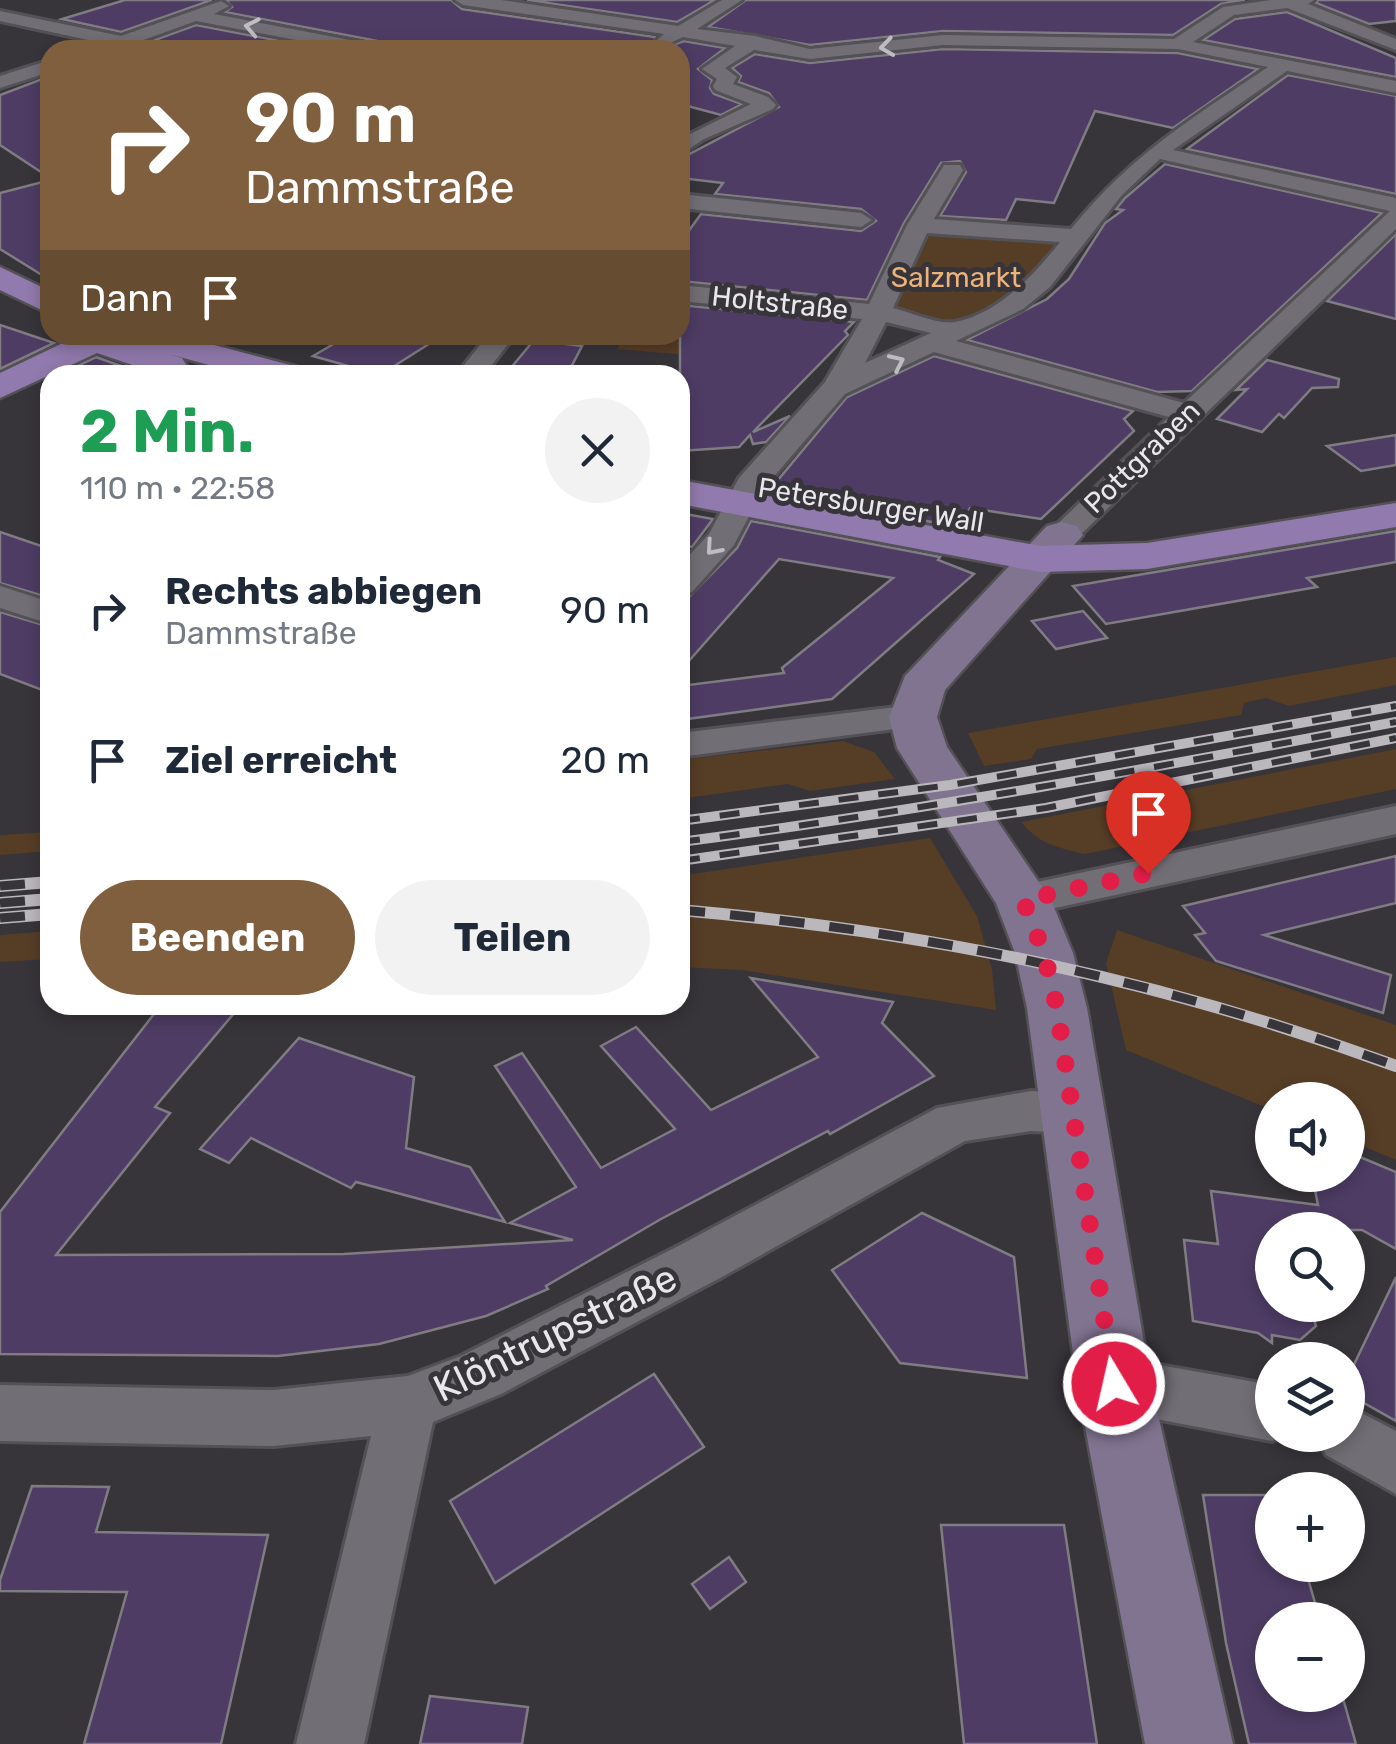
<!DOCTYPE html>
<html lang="de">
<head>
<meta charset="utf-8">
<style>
	body { margin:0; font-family:Rubik,sans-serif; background:#f2f2f3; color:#1f2937; height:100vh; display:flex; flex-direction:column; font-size:38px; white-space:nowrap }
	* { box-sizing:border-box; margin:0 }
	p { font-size:32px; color:#747a83 }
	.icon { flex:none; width:55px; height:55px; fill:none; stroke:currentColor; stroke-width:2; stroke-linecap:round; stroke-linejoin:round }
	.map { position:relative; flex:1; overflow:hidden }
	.side { position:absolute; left:40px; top:365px; width:650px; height:650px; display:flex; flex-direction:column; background:#fff; border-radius:30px; box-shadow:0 5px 15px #0003 }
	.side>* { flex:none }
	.banner { position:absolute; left:40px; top:40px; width:650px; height:305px; border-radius:30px; box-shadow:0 5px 15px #0003; background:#805f3e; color:#fff; overflow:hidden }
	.controls { position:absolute; left:1255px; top:1082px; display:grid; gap:20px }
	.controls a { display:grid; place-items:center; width:110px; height:110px; border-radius:50%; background:#fff; box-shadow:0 5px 15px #0003; font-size:50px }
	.pin { position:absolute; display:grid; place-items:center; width:85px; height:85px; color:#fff; margin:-102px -42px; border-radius:50% 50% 50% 0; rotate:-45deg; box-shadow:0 0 10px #0007 }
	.pin .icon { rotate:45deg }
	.me { position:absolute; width:110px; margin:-55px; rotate:351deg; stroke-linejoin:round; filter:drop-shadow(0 0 8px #0008) }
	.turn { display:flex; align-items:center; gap:35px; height:210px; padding:0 40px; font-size:45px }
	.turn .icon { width:130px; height:130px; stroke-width:2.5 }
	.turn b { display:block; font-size:70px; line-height:85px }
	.then { display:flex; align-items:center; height:95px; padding:0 40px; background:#0003; gap:20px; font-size:38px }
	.round { display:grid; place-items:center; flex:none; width:105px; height:105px; border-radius:52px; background:#f2f2f3 }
	.summary { display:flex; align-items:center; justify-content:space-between; height:170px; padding:0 40px }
	h1 { font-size:60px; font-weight:700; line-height:75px; color:#1e9e55 }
	.action { display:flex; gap:20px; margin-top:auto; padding:20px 40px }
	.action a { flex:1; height:115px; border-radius:60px; background:#805f3e; color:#fff; font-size:40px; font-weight:700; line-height:115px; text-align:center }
	.action a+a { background:#f2f2f3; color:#1f2937 }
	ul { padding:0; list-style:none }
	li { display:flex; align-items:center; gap:30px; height:150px; padding:0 40px }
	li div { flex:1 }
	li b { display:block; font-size:38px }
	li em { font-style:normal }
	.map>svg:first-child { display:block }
	.green { fill:#563d26 }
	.building { fill:#4e3c64; stroke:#7f7c83; stroke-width:2.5 }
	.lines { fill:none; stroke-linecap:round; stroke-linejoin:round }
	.street-casing { stroke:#535156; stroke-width:6 }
	.secondary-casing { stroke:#535156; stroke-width:5 }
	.primary-casing { stroke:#535156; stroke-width:5 }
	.street { fill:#716e75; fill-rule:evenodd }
	.secondary { fill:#817491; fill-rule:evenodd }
	.primary { fill:#917aad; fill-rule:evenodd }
	.rail-far1-casing { stroke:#bab8bd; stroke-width:10 }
	.rail-casing { stroke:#bab8bd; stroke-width:12 }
	.rail-far1 { stroke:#37343a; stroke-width:6; stroke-dasharray:20; stroke-linecap:butt }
	.rail { stroke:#37343a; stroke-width:9; stroke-dasharray:25; stroke-linecap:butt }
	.oneway { stroke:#bebdc2 }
	.route { stroke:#e11d48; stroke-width:18; stroke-dasharray:0 32.4 }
	.labels { text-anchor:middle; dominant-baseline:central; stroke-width:10; stroke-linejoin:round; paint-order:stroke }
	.far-park-label { font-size:28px; fill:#edb37b; stroke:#37343a }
	.far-street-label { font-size:28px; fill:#e8e7eb; stroke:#37343a }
	.near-street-label { font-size:38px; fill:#e8e7eb; stroke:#37343a }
</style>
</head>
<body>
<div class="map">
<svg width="1396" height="1744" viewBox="0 0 1396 1744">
	<rect width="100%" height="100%" fill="#37343a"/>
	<g class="green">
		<polygon points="927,231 1060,241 1035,279 1005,302 955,326 892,310"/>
		<polygon points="626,335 680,335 735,359 617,349"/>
		<polygon points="1396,657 1396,685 1289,706 1266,698 1244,703 1241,715 1037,749 1031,759 984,766 968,733"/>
		<polygon points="843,741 874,752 895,779 810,791 788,784 680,799 680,760"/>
		<path d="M1396,749V789L1085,854C1058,848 1039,844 1021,822Z"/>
		<polygon points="50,832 50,851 0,855 0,835"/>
		<polygon points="930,838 977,916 992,969 996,1010 742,970 680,967 680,876"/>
		<polygon points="1117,930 1396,1025 1396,1160 1348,1140 1348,1100 1272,1100 1272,1110 1126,1050 1106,963"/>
		<polygon points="50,931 50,959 0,962 0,935"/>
	</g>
	<g class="building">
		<polygon points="125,0 212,0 121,32 62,19"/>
		<polygon points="226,0 451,0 462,9 655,37 655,43 664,48 684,41 725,48 698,69 712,80 710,88 714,94 742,104 721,115 680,104 680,50 388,50 377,41 225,12 232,7"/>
		<polygon points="527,0 715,0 677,22"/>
		<polygon points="746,0 1245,0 1221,4 1173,35 943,31 810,45 708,27"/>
		<polygon points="1318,0 1396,0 1396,21 1369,24 1316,3"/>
		<polygon points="1287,12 1396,58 1396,77 1203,40 1235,19"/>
		<polygon points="196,25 328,50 127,50"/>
		<polygon points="943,49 1178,53 1258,69 1173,128 1095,111 1054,203 1016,199 1006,220 940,216 966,172 960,161 941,163 904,223 867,300 680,281 680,243 701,214 861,231 876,221 861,209 715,194 723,183 680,178 680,159 779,107 769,93 738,82 741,76 732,68 755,54 810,63"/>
		<polygon points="1288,75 1396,96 1396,194 1187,149"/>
		<polygon points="50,76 50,178 0,145 0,95"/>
		<polygon points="1165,164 1382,213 1192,391 1157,392 967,340 1047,299 1069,279 1105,223 1123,210 1116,209 1125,198"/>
		<polygon points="50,180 50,280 0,249 0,193"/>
		<polygon points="1396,234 1396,319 1327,301"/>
		<polygon points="680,305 854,322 845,331 848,335 753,432 790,416 766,442 753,444 750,435 739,447 680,451"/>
		<polygon points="0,325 54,343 0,369"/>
		<polygon points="349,335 443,335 380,375 313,356"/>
		<polygon points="534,340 582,346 567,375 505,375"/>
		<polygon points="934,356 1133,411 1124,419 1134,431 1041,519 970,508 959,527 768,492 847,397"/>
		<polygon points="96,357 132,370 132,375 58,375"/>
		<polygon points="1267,360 1339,379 1338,387 1312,388 1284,418 1279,414 1262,432 1217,419 1247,389 1236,390"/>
		<polygon points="1396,435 1396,465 1361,471 1327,446"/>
		<polygon points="680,513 713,519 692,547 680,545"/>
		<polygon points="751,521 940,557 938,560 974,574 832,699 680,720 680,686 784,673 782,668 893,578 779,559 680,671 680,606 737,548"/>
		<polygon points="1396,531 1396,562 1307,578 1317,587 1106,624 1073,586"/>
		<polygon points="0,532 50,549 50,598 0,583"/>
		<polygon points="1083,611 1107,638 1056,649 1032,621"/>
		<polygon points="0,612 50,627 50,693 0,674"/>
		<polygon points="1396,856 1396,903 1264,935 1391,975 1383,1013 1216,961 1195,935 1205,933 1183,906"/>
		<polygon points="751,978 893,1002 882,1023 934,1076 830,1134 828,1131 661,1219 546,1286 548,1289 486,1316 379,1344 278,1356 0,1354 0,1212 161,1005 241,1005 155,1107 170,1113 56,1255 344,1254 573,1240 510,1223 576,1187 495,1066 522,1053 601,1168 675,1129 601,1046 636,1027 711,1110 818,1057"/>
		<polygon points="299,1038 414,1077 406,1148 470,1167 505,1222 356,1182 351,1188 251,1138 229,1163 200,1149"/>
		<polygon points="1348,1152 1396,1172 1396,1249 1362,1230 1272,1230 1272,1305 1310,1305 1316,1326 1300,1340 1272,1335 1272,1343 1258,1333 1193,1321 1184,1240 1218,1244 1211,1191 1318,1205 1312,1175 1348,1175"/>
		<polygon points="922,1213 1014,1257 1027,1378 900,1363 832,1270"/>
		<polygon points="1396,1277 1396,1421 1348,1394 1348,1377"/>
		<polygon points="654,1374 704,1447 495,1583 450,1501"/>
		<polygon points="32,1486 109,1487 96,1532 268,1535 221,1744 84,1744 127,1592 0,1591 0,1580"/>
		<polygon points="1203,1495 1272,1495 1272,1565 1304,1565 1320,1620 1272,1620 1272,1695 1342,1695 1356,1744 1249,1744 1226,1643"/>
		<polygon points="941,1525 1064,1525 1097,1744 964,1744"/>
		<polygon points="729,1557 746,1582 710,1609 692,1584"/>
		<polygon points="430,1696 528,1707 522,1744 420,1744"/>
	</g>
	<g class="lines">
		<g class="street-casing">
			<g id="street">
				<path d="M455,0H501L678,26L722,0H742L697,29L755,36L810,49L943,35L1174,39L1223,7L1271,0H1314L1308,4L1396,39V50L1287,8L1234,15L1193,42L1396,81V93L1287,71L1173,150L1396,198V229L1073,542H1051L1046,535L1169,417L934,352L845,394L764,488L734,545L692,592L680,595V565L709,534L739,478L825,382L862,319L680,301V285L869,304L907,225L944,165H960L963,170L934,219L1071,229C1130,156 1192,118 1268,67L1178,49L943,45L810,59L754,50L725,68L737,77L733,84L768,97L776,105L773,109L704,139L680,155V139L751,104L715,90L713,86L717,79L702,69L735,46L683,37L666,45L657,40L664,34L463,5ZM1160,159L1390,211L1184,403L956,341L1023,309L1050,287L1122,195ZM927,233L1060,242C1035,274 998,314 955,322C938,325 910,312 893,308ZM886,322L931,333L865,363Z"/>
				<polygon points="221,1 229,6 214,14 376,45 385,50 348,50 196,21 116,50 90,50 102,43 0,21 0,11 121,36"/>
				<polygon points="50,60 50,72 0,88 0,76"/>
				<polygon points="680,194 861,213 872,220 861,227 680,208"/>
				<polygon points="488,335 515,335 484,375 456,375"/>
				<polygon points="0,586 50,602 50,624 0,608"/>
				<polygon points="913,705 926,709 932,717 926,725 680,757 680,733"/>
				<polygon points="1396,806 1396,834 1023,915 1008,911 1001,900 1008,889 1023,885"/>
				<polygon points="1031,1091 1073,1093 1091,1099 1098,1113 1091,1127 1073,1133 1031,1131 965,1141 722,1277 501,1394 433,1422 364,1744 296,1744 371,1436 274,1446 0,1441 0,1385 274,1390 408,1376 461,1356 684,1243 937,1108"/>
				<polygon points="1114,1357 1272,1385 1272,1435 1287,1435 1272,1441 1114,1411 1094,1403 1085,1384 1094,1365"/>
				<polygon points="1348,1406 1396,1431 1396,1494 1326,1455 1317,1435 1348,1435"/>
			</g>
		</g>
		<g class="secondary-casing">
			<polygon id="secondary" points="1062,522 1077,526 1083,535 945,690 937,717 947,747 1051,900 1073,953 1087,1008 1151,1384 1233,1744 1145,1744 1077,1384 1027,1008 1015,953 996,903 897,748 889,717 905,676 1047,526"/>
		</g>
		<g class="primary-casing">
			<g id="primary">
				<polygon points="0,267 50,291 50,314 0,290"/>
				<polygon points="60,335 176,335 298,367 303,375 245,375 169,354 182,358 187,366 182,374 162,375 97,353 0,398 0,373 65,342"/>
				<polygon points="680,480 1040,546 1147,543 1396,503 1396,527 1147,569 1040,572 680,504"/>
			</g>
		</g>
		<use href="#street" class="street"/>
		<use href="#secondary" class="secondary"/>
		<use href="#primary" class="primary"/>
		<g class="rail-far1-casing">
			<g id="rail-far1">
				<polyline points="680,821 950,785 1396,706"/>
				<path d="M680,842C921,811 1158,767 1396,722"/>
				<polyline points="680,861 1046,808 1396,738"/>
			</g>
		</g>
		<g class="rail-casing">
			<g id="rail">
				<polyline points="0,886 50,882"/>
				<polyline points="0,903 50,899"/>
				<path d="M680,910C932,932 1158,979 1396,1066"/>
				<polyline points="0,918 50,914"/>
			</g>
		</g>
		<use href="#rail-far1" class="rail-far1"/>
		<use href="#rail" class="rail"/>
	</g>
	<defs><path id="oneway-chevron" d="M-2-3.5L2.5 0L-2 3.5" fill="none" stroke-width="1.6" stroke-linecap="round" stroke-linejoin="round" transform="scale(2.5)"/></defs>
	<g class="oneway">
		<use href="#oneway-chevron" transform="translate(252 27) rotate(-169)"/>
		<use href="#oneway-chevron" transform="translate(887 47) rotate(172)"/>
		<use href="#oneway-chevron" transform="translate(897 362) rotate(-25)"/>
		<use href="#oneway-chevron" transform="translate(713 548) rotate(131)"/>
	</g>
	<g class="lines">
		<polyline class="route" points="1114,1384 1057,1008 1044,953 1023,900 1148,873"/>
	</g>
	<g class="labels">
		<g class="far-park-label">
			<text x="956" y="277">Salzmarkt</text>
		</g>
		<g class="far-street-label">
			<text transform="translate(780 303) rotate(6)">Holtstraße</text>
			<text transform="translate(1142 457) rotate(-44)">Pottgraben</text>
			<text transform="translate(871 505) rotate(9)">Petersburger Wall</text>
		</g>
		<g class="near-street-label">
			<text transform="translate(555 1333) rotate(-26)">Klöntrupstraße</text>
		</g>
	</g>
</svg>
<div class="controls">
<a><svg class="icon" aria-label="sound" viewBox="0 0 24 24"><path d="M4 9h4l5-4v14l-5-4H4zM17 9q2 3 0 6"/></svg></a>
<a><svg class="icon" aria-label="search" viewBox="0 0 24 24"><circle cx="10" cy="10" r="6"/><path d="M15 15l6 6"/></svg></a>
<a><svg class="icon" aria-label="layers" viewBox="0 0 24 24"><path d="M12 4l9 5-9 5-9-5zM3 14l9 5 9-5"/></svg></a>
<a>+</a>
<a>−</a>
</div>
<div class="pin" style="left:1148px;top:873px;background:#d93025"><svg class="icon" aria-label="arrive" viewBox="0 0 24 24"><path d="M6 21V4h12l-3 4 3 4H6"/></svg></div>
<svg class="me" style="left:1114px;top:1384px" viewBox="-20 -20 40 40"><circle r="17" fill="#e11d48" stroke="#fff" stroke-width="3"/><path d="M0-11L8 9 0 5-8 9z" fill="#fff"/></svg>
<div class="banner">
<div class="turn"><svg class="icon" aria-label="right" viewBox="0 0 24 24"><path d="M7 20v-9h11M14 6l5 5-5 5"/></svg><div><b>90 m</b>Dammstraße</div></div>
<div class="then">Dann<svg class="icon" aria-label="arrive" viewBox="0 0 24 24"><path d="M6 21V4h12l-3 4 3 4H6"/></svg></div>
</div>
<section class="side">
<div class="summary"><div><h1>2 Min.</h1><p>110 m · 22:58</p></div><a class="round"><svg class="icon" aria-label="close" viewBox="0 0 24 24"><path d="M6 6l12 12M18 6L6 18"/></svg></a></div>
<ul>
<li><svg class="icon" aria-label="right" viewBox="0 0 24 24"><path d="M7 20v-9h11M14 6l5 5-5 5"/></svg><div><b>Rechts abbiegen</b><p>Dammstraße</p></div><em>90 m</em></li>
<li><svg class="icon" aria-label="arrive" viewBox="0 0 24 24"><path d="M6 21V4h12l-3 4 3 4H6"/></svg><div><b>Ziel erreicht</b></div><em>20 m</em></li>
</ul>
<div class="action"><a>Beenden</a><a>Teilen</a></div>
</section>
</div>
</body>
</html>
